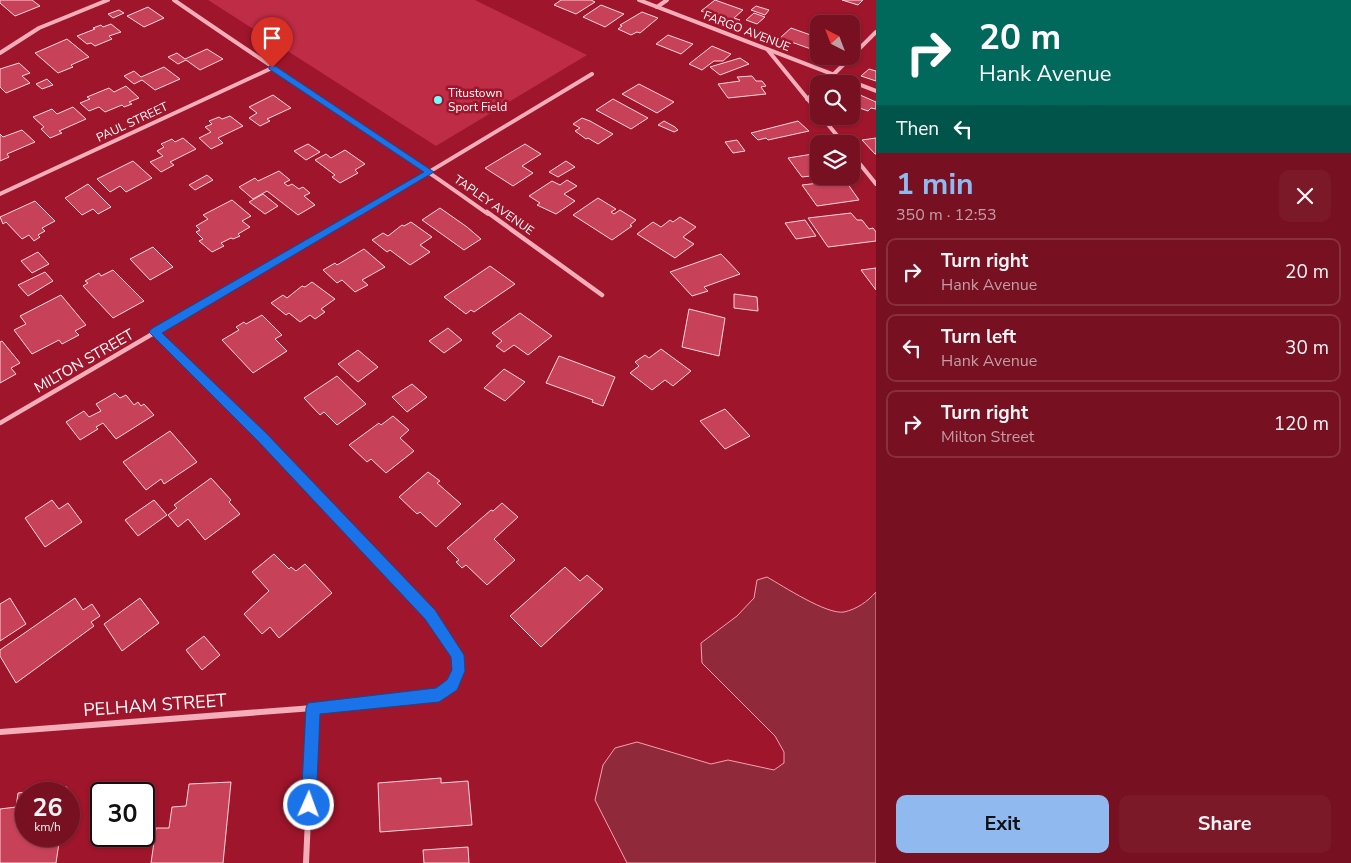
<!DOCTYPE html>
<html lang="en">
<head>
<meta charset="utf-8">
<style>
	body { margin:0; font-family:"Nunito Sans",sans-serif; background:#7c1929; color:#f1f3f6; height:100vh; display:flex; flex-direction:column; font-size:19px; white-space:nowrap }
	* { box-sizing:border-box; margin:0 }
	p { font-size:16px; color:#c39da5 }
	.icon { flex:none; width:28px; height:28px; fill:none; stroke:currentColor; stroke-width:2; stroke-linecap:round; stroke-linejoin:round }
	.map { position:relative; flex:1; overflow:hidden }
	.sheet { display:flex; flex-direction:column; background:#771020; width:475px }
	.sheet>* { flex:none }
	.hud { background:#00695c; color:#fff; overflow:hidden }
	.needle { width:32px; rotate:318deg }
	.buttons { position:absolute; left:810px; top:15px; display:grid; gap:10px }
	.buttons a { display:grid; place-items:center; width:50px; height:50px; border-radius:10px; background:#771020; box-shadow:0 1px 4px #0004,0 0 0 1px #88303e; font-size:25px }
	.speed { position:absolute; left:15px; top:782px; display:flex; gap:10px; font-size:25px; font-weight:700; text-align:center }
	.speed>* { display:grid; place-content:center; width:65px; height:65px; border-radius:50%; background:#771020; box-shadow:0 1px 4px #0004,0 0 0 1px #88303e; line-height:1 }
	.speed small { font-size:12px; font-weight:400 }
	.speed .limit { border:2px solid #111; border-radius:8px; background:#fff; color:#111 }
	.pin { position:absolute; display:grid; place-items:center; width:42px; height:42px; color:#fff; margin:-51px -21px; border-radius:50% 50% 50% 0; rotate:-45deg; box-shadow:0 0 5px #0007 }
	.pin .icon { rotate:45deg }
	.me { position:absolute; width:55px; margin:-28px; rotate:2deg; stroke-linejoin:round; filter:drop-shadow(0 0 4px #0008) }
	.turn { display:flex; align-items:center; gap:18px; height:105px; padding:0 20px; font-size:22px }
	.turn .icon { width:65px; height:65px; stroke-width:2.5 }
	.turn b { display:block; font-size:35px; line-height:42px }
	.then { display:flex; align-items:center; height:48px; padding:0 20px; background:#0003; gap:10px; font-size:19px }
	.round { display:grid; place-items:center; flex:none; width:52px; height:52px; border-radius:10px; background:#7c1929 }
	.headline { display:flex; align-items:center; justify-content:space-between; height:85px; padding:0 20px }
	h1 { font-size:30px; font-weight:700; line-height:38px; color:#90b9f0 }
	.action { display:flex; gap:10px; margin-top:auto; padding:10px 20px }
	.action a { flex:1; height:58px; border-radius:10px; background:#90b9f0; color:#111; font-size:20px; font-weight:700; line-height:58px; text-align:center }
	.action a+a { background:#7c1929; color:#f1f3f6 }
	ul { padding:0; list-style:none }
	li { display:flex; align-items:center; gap:15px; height:68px; margin:0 10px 8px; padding:0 10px; border:2px solid #88303e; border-radius:10px }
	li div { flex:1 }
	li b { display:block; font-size:19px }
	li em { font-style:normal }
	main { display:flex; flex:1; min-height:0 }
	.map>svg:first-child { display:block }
	.green { fill:#be2c45 }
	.water { fill:#902939; stroke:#f6a0b0 }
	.building { fill:#c74258; stroke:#fdd6dd }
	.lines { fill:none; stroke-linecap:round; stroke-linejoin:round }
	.street-far2 { stroke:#f4aeba; stroke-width:4 }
	.street-far1 { stroke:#f4aeba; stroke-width:4.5 }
	.street { stroke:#f4aeba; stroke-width:6 }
	.route { fill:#1a73e8; stroke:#114b97 }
	.poi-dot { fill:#70fffe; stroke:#9f152b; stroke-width:2 }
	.labels { text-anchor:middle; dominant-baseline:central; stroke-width:5; stroke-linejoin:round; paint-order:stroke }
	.far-street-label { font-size:12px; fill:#fff; stroke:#9f152b }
	.far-poi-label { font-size:12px; fill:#fff; stroke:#9f152b; text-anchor:start }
	.street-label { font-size:15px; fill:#fff; stroke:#9f152b }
	.near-street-label { font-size:18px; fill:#fff; stroke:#9f152b }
</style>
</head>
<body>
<main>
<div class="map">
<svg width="876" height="863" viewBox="0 0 876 863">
	<rect width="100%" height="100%" fill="#9f152b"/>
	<polygon class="green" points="208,0 475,0 587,55 436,146"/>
	<path class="water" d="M767,577C783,586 827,615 844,612C857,609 867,602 876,592V863H627L595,800L603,765L615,748L637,742L711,764L728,760L774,770L784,763V752L775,736L702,663L701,643L737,616L754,598L757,580Z"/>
	<g class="building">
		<polygon points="0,0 32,0 40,6 15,16 0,3"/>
		<polygon points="561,0 591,0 595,2 576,14 554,5"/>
		<polygon points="715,0 743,10 734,18 740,20 736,24 701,11"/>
		<polygon points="842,0 863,0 858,5"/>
		<polygon points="601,5 624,14 605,27 583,17"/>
		<polygon points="756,6 769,10 765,15 751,10"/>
		<polygon points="148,7 164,18 144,27 127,16"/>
		<polygon points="119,10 124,13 113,18 108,14"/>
		<polygon points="642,12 658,18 640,33 637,32 631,35 618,29 622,26 620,25"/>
		<polygon points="754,13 765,17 757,24 746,20"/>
		<polygon points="111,24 121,32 109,36 112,39 95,46 91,43 87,44 77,36 95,29 93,28 101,25 103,27"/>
		<polygon points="791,28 819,38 819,42 811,49 780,38"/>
		<polygon points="668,35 693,44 681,54 656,44"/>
		<polygon points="67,39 89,57 71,65 73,67 58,73 35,53"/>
		<polygon points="712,46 731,54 723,61 714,61 702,70 689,64"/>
		<polygon points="207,49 223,59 200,70 186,60 178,64 168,57 177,53 185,59"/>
		<polygon points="740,58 749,64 720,75 710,67"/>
		<polygon points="19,63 30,73 22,76 30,83 6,93 0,87 0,69"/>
		<polygon points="164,67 180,79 155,90 142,80 134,84 124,76 134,71 141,77"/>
		<polygon points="869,69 876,71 876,81 861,76"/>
		<polygon points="752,76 756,81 762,81 766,86 761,87 766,94 728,98 718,84 740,81 737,77"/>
		<polygon points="47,79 53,85 42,89 36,84"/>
		<polygon points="639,84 674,102 657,113 622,94"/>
		<polygon points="126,86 139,98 129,102 132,104 124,107 122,105 105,112 99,107 89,111 80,103 90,99 87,97 109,88 114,92"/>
		<polygon points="851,91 876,102 876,109 871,108 868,111 851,105"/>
		<polygon points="273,95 291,108 267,119 270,121 260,126 249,118 257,113 249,107"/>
		<polygon points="613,99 648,118 631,129 596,110"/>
		<polygon points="73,107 86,119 59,131 62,133 50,138 41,129 44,127 33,117 52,109 57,114"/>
		<polygon points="230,116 243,126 218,138 223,143 211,149 199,138 211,132 205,127 212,124 209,121 219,117 222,119"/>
		<polygon points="582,118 590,121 613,134 598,144 588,138 586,139 575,131 580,128 573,124"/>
		<polygon points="664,121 675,127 678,130 674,132 658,125"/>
		<polygon points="798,121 809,131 768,140 766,138 758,140 751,133"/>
		<polygon points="22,130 35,142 7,154 9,157 0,161 0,134 3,137"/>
		<polygon points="183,138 196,149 170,162 174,165 161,172 150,162 163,156 157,151 164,147 161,144 172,139 175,142"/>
		<polygon points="876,138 876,154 875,154 862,140"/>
		<polygon points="737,140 745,151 733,153 725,142"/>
		<polygon points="308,144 320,152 306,160 294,151"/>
		<polygon points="525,144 541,154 522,166 533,173 513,186 485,168"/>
		<polygon points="345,150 365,164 355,170 358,173 340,183 332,177 335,175 315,160 326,154 331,158"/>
		<polygon points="819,153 819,175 802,177 788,158"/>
		<polygon points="133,161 152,178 126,192 120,186 110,192 97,179"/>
		<polygon points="566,161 575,167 558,177 549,172"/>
		<polygon points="279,171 290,180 284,183 288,186 292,184 299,189 303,187 310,193 304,196 315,205 298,215 267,191 253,199 239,187 255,178 258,181"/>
		<polygon points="207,175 213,180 195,190 189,185"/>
		<polygon points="567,180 577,186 564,194 575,201 556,214 537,205 540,203 529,196 552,181 560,185"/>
		<polygon points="845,180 859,200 817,206 802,185"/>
		<polygon points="88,184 111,207 98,214 93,209 82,215 65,198"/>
		<polygon points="263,194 278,206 265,214 249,202"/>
		<polygon points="598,198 616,209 611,212 614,214 620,210 636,220 630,225 632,226 612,240 573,215"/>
		<polygon points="232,200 251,216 242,221 250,227 238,234 240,236 233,239 231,238 221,243 224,246 212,252 199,241 203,239 196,232 200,230 196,226 208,219 203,215"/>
		<polygon points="35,201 55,221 42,228 45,231 38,235 40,237 34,241 29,235 22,239 6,222 3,224 0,217"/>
		<polygon points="440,208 467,227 481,239 464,250 422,220"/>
		<polygon points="851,213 857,220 862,220 869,229 873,228 876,232 876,241 828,247 808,218"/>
		<polygon points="680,217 696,227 683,237 694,244 675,258 637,234 653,222 661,227 670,220 673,222"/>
		<polygon points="805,220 816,236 796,239 785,223"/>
		<polygon points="411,222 432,237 420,245 430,252 410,265 390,250 387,252 372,240 383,233 388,236 402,225 404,226"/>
		<polygon points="153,247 173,267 150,280 130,259"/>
		<polygon points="364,249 385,267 362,280 368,285 355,292 342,280 337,283 323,270 335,263 337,265"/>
		<polygon points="38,252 49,264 32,273 21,261"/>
		<polygon points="721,254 740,274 704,287 708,291 692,296 670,272"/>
		<polygon points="490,266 515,284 474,312 471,310 466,314 444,297"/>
		<polygon points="876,268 876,290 861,270"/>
		<polygon points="113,270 144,301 113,318 83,286 88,283 85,281 99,273 101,276"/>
		<polygon points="45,272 53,281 28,296 18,285"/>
		<polygon points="312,282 335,299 321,309 325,312 315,319 310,315 300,322 289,313 286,315 271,303 283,295 287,298 302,286 305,287"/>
		<polygon points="734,294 757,297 758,311 734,308"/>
		<polygon points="61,295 86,325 75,331 79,335 62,344 59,340 32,354 14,330 26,324 20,316"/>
		<polygon points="689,309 725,318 719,356 682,347"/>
		<polygon points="520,313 552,336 528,355 514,345 504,352 496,346 502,341 492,333"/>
		<polygon points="262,315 282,335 275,339 287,351 253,373 222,340 239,330 236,327 244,322 246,324"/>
		<polygon points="448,328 462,340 444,353 429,341"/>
		<polygon points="2,341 20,363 11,368 16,374 0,383 0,342"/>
		<polygon points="661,349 691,371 673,386 665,380 652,390 630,373 639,366 635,362 645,355 649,358"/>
		<polygon points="358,350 378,367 358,382 338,364"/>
		<polygon points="559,356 615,377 603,406 592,402 593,400 546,383"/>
		<polygon points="504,369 525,382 505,401 484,388"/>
		<polygon points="337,376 366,404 337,425 324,412 320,415 304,398"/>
		<polygon points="412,384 427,397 407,412 392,397"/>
		<polygon points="115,393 120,398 126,395 134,405 138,402 141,406 144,404 154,415 116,439 103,423 96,427 98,429 80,440 66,422 84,411 89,417 101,411 96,404"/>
		<polygon points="725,409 750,436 725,449 700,421"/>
		<polygon points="393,416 409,430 400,438 414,451 386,473 371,459 367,462 349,445 379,423 381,425"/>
		<polygon points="170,431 197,462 164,484 161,479 146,490 123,462"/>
		<polygon points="428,472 440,481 437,483 461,504 436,527 420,512 417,514 399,497"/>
		<polygon points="211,478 231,500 229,502 240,514 205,540 188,519 178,527 168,515 177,508 174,505"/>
		<polygon points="52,500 59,509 68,503 82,522 45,547 25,518"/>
		<polygon points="154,500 167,515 138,536 125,520"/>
		<polygon points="502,503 518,517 494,539 515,560 487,585 466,565 462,568 456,562 459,560 447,548 491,510 493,511"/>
		<polygon points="274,554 289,569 291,567 296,571 305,564 332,593 279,638 270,627 262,634 244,614 269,591 252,572"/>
		<polygon points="565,567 580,581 587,575 603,589 541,647 510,616"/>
		<polygon points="10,598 26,624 0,641 0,604"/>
		<polygon points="75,598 83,610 92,604 100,616 91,622 94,626 16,683 0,656 0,650"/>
		<polygon points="140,598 159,623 122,651 104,624"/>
		<polygon points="204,636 220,655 202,670 186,650"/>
		<polygon points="441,778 441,783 468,781 472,825 380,832 378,783"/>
		<polygon points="231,782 223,863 151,863 156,828 169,828 172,807 186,806 189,784"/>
		<polygon points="67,787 66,794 26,794 26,836 60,836 56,863 0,863 0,809 16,807 18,793"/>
		<polygon points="468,847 469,863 424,863 423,850"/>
	</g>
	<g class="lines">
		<g class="street-far2">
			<path d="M174,0C278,72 385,140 488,214"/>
			<polyline points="639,0 876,91"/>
			<polyline points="657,7 667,0"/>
			<polyline points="767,49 819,113"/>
			<polyline points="0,53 39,28 108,0"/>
			<polyline points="824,84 876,32"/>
			<polyline points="807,99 819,89"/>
			<polyline points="821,116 844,144"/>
			<polyline points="851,153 876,184"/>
			<polyline points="0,194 272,68"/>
			<polyline points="359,214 592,74"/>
		</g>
		<g class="street-far1">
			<polyline points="487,212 602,295"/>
			<polyline points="155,332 262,437 316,494"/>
			<polyline points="0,423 361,212"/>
		</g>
		<g class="street">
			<polyline points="0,732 313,708 439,695 452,685 458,671 457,655 430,615 315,493"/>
			<polyline points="306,863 313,708"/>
		</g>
	</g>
	<polygon class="route" points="269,66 275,66 434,172 162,333 267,434 435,610 464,655 465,671 457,690 439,702 320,714 316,805 314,810 309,812 303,810 301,805 306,708 308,703 436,688 447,680 452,670 451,657 425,619 258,441 149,332 151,329 424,172 269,69"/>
	<circle class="poi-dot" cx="438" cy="100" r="5"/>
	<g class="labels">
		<g class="far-street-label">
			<text transform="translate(747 31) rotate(21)">FARGO AVENUE</text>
			<text transform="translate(132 122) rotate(-25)">PAUL STREET</text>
			<text transform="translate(494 205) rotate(35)">TAPLEY AVENUE</text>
		</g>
		<g class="far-poi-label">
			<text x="448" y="93">Titustown<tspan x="448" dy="14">Sport Field</tspan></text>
		</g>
		<g class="street-label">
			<text transform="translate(84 361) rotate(-30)">MILTON STREET</text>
		</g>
		<g class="near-street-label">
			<text transform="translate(155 705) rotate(-4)">PELHAM STREET</text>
		</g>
	</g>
</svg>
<div class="buttons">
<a><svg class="needle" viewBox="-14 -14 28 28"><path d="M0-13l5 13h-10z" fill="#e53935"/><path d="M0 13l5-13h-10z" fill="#c39da5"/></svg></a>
<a><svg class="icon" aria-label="search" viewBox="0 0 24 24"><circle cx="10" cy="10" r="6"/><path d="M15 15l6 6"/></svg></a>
<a><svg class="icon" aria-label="layers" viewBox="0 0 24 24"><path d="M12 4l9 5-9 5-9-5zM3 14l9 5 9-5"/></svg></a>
</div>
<div class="speed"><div>26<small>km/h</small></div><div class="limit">30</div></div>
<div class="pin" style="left:272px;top:68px;background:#d93025"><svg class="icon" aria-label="arrive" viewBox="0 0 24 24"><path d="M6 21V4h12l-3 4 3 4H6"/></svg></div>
<svg class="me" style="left:309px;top:805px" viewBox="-20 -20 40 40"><circle r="17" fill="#1a73e8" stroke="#fff" stroke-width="3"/><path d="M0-11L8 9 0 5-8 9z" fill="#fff"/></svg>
</div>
<section class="sheet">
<div class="hud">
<div class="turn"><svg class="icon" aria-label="right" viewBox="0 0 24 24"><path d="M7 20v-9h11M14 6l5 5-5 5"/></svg><div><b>20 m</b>Hank Avenue</div></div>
<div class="then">Then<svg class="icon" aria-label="left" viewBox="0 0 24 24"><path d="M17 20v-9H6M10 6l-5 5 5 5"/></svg></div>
</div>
<div class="headline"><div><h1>1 min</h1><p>350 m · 12:53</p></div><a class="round"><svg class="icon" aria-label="close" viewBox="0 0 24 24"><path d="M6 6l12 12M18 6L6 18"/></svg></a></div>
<ul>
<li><svg class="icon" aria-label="right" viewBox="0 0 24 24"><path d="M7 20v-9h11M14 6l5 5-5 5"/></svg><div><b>Turn right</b><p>Hank Avenue</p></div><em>20 m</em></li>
<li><svg class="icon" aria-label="left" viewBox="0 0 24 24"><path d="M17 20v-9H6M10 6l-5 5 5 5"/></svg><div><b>Turn left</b><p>Hank Avenue</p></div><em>30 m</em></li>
<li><svg class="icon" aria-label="right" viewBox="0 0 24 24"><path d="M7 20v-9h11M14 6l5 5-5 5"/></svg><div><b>Turn right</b><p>Milton Street</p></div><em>120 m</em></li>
</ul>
<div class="action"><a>Exit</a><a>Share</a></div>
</section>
</main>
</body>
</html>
